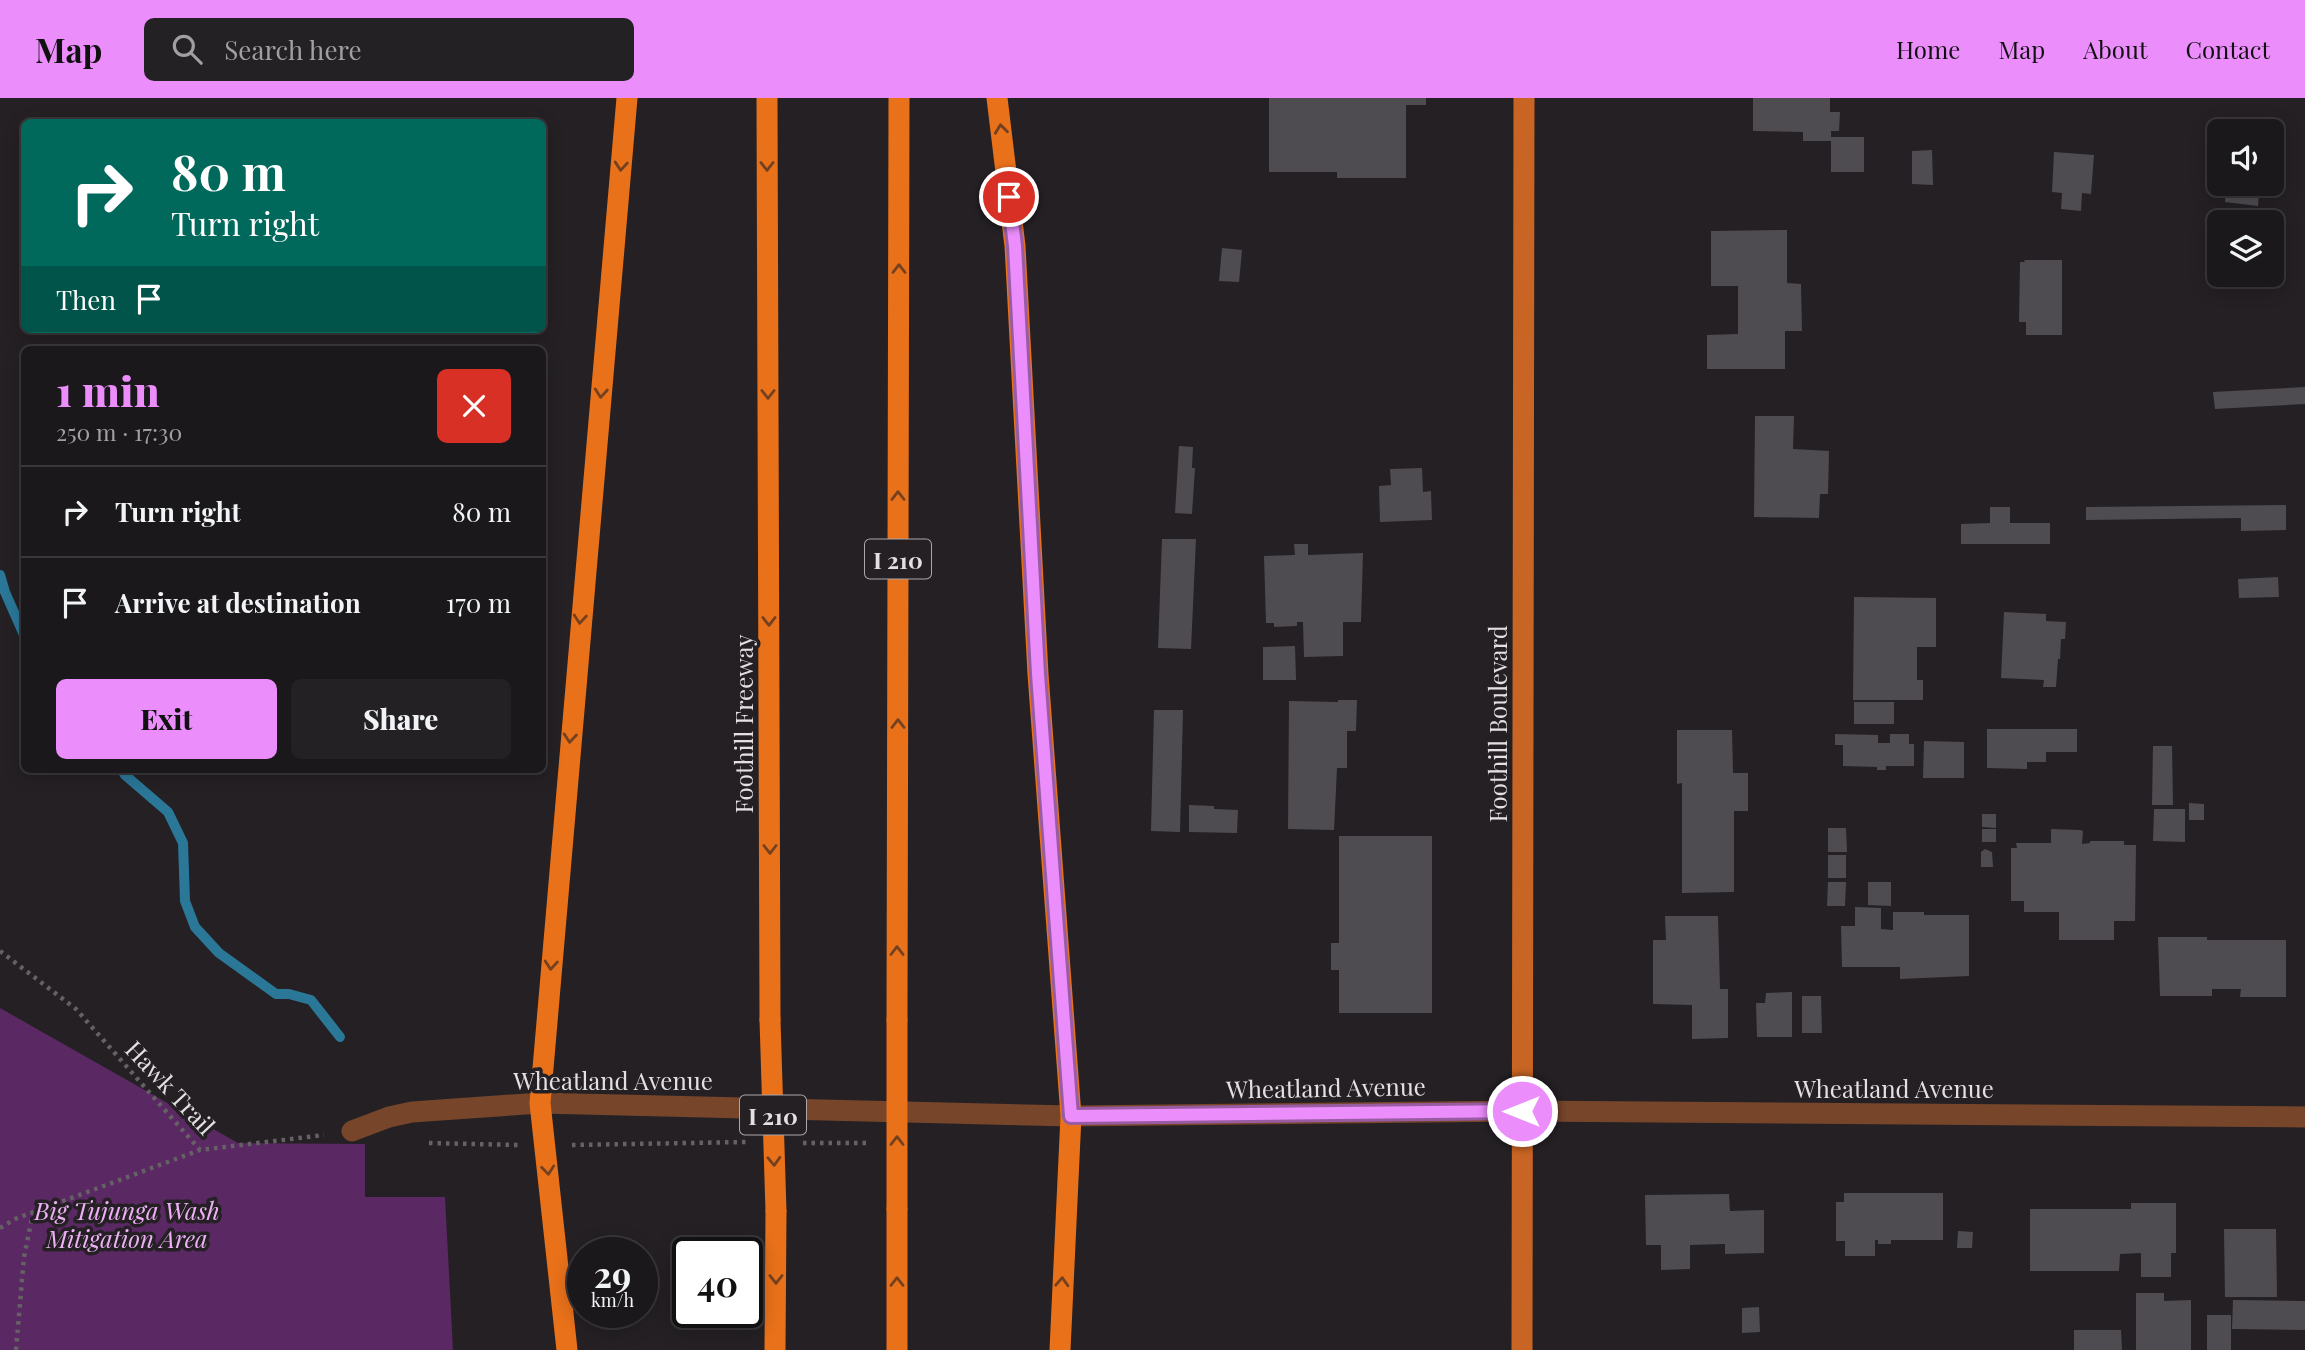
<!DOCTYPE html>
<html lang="en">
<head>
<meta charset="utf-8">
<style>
	body { margin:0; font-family:"Playfair Display",serif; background:#242124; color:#f1f3f6; height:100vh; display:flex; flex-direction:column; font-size:26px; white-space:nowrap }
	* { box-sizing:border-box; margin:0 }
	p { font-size:23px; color:#a0a0a3 }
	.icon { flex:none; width:38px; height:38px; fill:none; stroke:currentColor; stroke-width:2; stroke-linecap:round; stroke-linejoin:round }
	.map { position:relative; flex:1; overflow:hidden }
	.drawer { position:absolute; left:21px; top:248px; width:525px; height:427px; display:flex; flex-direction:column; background:#1b181b; border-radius:10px; box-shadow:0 4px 18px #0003,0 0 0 2px #39373a }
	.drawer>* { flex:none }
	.hud { position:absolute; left:21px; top:21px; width:525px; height:214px; border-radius:10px; box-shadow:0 4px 18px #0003,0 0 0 2px #39373a; background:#00695c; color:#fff; overflow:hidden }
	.controls { position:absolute; left:2207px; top:21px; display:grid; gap:14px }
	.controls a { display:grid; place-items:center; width:77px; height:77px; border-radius:10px; background:#1b181b; box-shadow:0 4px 18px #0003,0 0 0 2px #39373a; font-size:35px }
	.speed { position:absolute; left:567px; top:1139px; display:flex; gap:14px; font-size:35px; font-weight:700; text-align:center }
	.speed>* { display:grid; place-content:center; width:91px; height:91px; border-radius:50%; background:#1b181b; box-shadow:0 4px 18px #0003,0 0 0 2px #39373a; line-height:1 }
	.speed small { font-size:18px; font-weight:400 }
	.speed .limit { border:4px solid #111; border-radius:10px; background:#fff; color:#111 }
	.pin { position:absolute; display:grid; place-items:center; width:60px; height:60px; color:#fff; margin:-30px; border:4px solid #fff; border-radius:50%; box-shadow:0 2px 7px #0007 }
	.me { position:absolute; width:77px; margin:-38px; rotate:270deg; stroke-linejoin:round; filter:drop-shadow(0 0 5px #0008) }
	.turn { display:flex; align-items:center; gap:24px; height:147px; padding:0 35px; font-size:32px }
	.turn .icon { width:91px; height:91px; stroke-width:2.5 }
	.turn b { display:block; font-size:49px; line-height:60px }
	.then { display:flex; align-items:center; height:66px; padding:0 35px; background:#0003; gap:14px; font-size:26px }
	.round { display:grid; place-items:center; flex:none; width:74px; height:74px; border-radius:10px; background:#242124 }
	.head { display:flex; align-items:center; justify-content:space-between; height:119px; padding:0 35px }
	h1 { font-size:42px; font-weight:800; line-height:52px; color:#eb8dfb }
	.cta { display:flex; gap:14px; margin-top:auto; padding:14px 35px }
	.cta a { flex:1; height:80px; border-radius:10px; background:#eb8dfb; color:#111; font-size:28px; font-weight:800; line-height:80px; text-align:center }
	.cta a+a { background:#242124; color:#f1f3f6 }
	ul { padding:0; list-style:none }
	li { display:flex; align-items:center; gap:21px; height:91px; padding:0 35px; border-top:2px solid #39373a }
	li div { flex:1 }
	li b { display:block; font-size:26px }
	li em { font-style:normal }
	header { display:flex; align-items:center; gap:42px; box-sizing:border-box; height:98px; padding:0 35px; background:#eb8dfb; color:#111 }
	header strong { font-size:33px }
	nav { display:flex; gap:38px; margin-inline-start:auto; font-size:24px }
	.search { width:490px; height:63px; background:#242124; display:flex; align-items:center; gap:18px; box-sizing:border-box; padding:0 24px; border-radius:10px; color:#a0a0a3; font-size:26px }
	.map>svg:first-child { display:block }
	.green { fill:#5a2862 }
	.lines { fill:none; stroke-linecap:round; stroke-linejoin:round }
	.stream { stroke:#2a7798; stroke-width:10 }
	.building { fill:#4f4c51 }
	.path { stroke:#656165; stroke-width:4.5; stroke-dasharray:3.5 5; stroke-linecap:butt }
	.minor { stroke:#76452a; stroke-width:21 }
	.major { stroke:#c96524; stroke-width:21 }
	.highway { stroke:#e9711a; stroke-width:21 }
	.highway-bridge { stroke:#e9711a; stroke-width:21 }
	.oneway { stroke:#734020 }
	.route-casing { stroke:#995ca3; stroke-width:18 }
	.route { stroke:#eb8dfb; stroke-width:12 }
	.labels { text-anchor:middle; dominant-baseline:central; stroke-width:7; stroke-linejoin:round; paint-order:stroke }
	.shield { fill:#242024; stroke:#aaa6aa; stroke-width:2 }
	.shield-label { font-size:23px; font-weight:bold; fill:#e3e0e3 }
	.street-label { font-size:24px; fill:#e3e0e3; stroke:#242024 }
	.park-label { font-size:24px; font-style:italic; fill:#eeb1f6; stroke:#242024 }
</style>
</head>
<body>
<header>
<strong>Map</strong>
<div class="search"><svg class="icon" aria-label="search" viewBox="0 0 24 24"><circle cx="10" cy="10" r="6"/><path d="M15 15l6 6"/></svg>Search here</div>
<nav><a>Home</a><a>Map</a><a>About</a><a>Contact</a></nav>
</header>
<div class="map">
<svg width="2305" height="1252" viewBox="0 0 2305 1252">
	<rect width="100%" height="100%" fill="#242024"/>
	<polygon class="green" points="0,910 238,1045 365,1046 365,1099 445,1099 453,1252 0,1252"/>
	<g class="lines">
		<g class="stream">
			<polyline points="0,477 5,494 24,537"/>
			<polyline points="122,672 125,677 168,714 183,745 185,803 195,829 219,855 276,896 289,896 311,902 340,939"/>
		</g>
	</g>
	<g class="building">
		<polygon points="1269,0 1426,0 1426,7 1406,7 1406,80 1337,80 1337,74 1269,74"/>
		<polygon points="1753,0 1830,0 1830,14 1840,14 1839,33 1831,33 1831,39 1864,39 1864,74 1831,74 1831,43 1803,43 1803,34 1753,33"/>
		<polygon points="1932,52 1933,87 1912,86 1912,53"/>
		<polygon points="2054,54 2094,57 2091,96 2082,95 2081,113 2061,111 2062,95 2052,94"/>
		<polygon points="2226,91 2259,94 2258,108 2225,104"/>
		<polygon points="1787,132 1787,185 1801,186 1802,233 1785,233 1785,271 1707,271 1707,237 1738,236 1738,188 1711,188 1711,133"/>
		<polygon points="1222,150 1242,152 1239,184 1219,183"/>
		<polygon points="2024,162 2062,162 2062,237 2026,237 2026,224 2019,224 2020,164 2025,164"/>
		<polygon points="2305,289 2305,306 2215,311 2213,294"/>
		<polygon points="1755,318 1794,318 1793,351 1829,353 1828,396 1820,396 1819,420 1754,419"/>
		<polygon points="1179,348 1193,349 1192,370 1195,370 1192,416 1175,415"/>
		<polygon points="1422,370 1423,394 1431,393 1432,422 1380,424 1379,388 1391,387 1390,371"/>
		<polygon points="2286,407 2286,432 2241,433 2241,420 2086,422 2086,409"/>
		<polygon points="1990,409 2010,409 2010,425 2050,425 2050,446 1961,446 1961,426 1990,425"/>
		<polygon points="1162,441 1196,441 1191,551 1158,550"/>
		<polygon points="1294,446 1308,446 1308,457 1363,455 1361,524 1343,524 1343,558 1304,559 1303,524 1297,524 1297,528 1274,529 1274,525 1266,525 1264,458 1295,457"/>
		<polygon points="2278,479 2279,499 2239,500 2238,481"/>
		<polygon points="1854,499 1936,500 1936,549 1917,549 1917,582 1923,582 1923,602 1853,602"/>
		<polygon points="2004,514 2046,516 2046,523 2066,524 2065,541 2061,541 2060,561 2058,561 2056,589 2043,589 2044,582 2001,580"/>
		<polygon points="1295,548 1296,582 1263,582 1263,549"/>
		<polygon points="1338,602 1357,602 1356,633 1347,633 1347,670 1337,670 1334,732 1288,731 1289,603 1338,604"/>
		<rect x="1854" y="604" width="40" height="22"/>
		<polygon points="1154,612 1183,612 1180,734 1151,733"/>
		<polygon points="1987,631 2077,631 2077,654 2046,654 2046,664 2027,664 2027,671 1987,670"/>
		<polygon points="1677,632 1732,632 1733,675 1748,675 1748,713 1734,713 1734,794 1682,795 1682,685 1677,686"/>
		<polygon points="1835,636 1878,637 1878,645 1890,645 1890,636 1909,636 1909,646 1914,646 1914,668 1886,668 1886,672 1877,672 1877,669 1843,668 1843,647 1835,647"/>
		<polygon points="1924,643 1964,644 1964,680 1923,680"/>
		<polygon points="2153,648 2172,648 2173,707 2152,707"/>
		<polygon points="2189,705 2204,706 2204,722 2189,722"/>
		<polygon points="1189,707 1214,708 1214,711 1238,712 1237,735 1189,734"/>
		<polygon points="2154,711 2185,711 2185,744 2153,743"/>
		<polygon points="1982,716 1996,716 1996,730 1982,729"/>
		<polygon points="1828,730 1846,730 1847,754 1828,754"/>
		<rect x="1982" y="731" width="14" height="13"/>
		<polygon points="2051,731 2080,732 2083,733 2082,746 2090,745 2090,743 2124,743 2124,747 2136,747 2135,823 2114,823 2114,842 2059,842 2059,814 2024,814 2024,803 2011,803 2011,750 2017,750 2016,745 2051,745"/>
		<polygon points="1339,738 1432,738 1432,915 1339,915 1339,872 1331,872 1331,845 1339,845"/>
		<polygon points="1985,751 1992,754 1993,769 1981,769 1981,754"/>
		<rect x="1828" y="757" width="18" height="23"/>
		<polygon points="1828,784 1846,784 1845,808 1827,808"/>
		<polygon points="1868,784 1891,784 1891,808 1868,807"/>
		<polygon points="1855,809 1881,810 1881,831 1893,832 1893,814 1924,814 1924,817 1969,817 1969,878 1900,881 1900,869 1842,869 1841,828 1855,828"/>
		<polygon points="1665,818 1718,818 1720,891 1728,891 1728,940 1692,941 1692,907 1653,906 1653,842 1666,842"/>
		<polygon points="2158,839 2207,839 2207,842 2286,842 2286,899 2240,899 2241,891 2212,891 2212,898 2160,898"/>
		<polygon points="1792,894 1792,939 1757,939 1756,905 1765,905 1766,895"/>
		<polygon points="1802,898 1821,898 1822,935 1802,935"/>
		<polygon points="1844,1095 1943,1095 1943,1142 1891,1142 1891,1146 1878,1146 1878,1142 1875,1142 1875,1158 1845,1158 1845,1143 1836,1143 1836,1104 1844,1104"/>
		<polygon points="1729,1096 1730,1113 1764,1112 1764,1155 1725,1156 1725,1146 1690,1147 1690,1171 1661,1172 1661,1147 1646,1147 1645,1097"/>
		<polygon points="2131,1105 2176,1105 2176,1155 2171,1155 2171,1179 2141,1179 2141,1155 2120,1156 2119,1173 2030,1173 2030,1111 2131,1111"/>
		<polygon points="2224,1131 2276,1131 2277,1199 2225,1199"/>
		<polygon points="1958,1133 1973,1134 1972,1150 1957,1150"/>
		<polygon points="2136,1195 2164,1195 2164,1203 2191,1202 2191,1252 2136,1252"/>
		<polygon points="2233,1202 2305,1203 2305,1232 2232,1231"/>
		<polygon points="1759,1209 1760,1234 1742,1235 1742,1210"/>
		<rect x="2207" y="1217" width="24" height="35"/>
		<polygon points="2074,1232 2121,1232 2122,1252 2074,1252"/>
	</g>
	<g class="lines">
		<g class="path">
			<polyline points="0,853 76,911 200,1052 324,1037"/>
			<polyline points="429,1045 518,1047"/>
			<polyline points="803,1045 868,1045"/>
			<polyline points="572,1047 746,1044"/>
			<polyline points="0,1130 15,1121 200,1052"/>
			<polyline points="16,1252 24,1159 33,1115"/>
		</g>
		<polyline class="minor" points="352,1033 389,1019 412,1014 540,1005 1071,1018 1522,1013 2305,1019"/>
		<polyline class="major" points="1522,1252 1524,0"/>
		<g class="highway">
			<polyline points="767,0 770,922"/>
			<polyline points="997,0 1015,148 1038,576 1071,1018 1060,1252"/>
			<polyline points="897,922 899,0"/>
			<polyline points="897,1111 897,1252"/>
			<polyline points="567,1252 540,1005 627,0"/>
			<polyline points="775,1252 776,1113"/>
		</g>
		<g class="highway-bridge">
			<polyline points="770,922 776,1113"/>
			<polyline points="897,1111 897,922"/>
		</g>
	</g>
	<defs><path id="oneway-chevron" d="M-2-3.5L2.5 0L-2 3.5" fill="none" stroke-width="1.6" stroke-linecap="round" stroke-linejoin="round" transform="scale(1.75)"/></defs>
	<g class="oneway">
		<use href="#oneway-chevron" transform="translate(1001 31) rotate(-97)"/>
		<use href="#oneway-chevron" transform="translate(621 68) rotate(95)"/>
		<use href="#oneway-chevron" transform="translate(767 68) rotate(90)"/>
		<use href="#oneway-chevron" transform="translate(899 171) rotate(-90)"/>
		<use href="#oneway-chevron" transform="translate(601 295) rotate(95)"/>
		<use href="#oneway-chevron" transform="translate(768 296) rotate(90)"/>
		<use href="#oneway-chevron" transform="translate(898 398) rotate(-90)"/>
		<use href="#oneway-chevron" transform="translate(580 521) rotate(95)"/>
		<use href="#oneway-chevron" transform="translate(769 523) rotate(90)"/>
		<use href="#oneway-chevron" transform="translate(898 626) rotate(-90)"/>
		<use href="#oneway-chevron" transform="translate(570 640) rotate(95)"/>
		<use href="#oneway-chevron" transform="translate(770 751) rotate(90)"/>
		<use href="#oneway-chevron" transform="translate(897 853) rotate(-90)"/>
		<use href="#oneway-chevron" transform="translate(551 867) rotate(95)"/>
		<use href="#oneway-chevron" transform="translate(897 1043) rotate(-90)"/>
		<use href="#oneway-chevron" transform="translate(774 1063) rotate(88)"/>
		<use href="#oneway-chevron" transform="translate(548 1072) rotate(84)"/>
		<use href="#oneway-chevron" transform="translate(776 1181) rotate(90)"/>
		<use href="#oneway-chevron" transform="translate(897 1184) rotate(-90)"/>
		<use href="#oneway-chevron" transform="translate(1062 1184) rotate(-87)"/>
	</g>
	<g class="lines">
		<g class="route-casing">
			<polyline id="route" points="1009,99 1015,148 1038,576 1071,1018 1522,1013"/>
		</g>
		<use href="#route" class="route"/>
	</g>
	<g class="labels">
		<g class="shield">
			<rect x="865" y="441.5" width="66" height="39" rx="5"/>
			<rect x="740" y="997.5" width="66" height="39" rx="5"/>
		</g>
		<g class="shield-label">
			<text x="898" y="461">I 210</text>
			<text x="773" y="1017">I 210</text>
		</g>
		<g class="street-label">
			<text transform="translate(743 626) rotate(-90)">Foothill Freeway</text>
			<text transform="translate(1497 626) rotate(-90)">Foothill Boulevard</text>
			<text x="613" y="982">Wheatland Avenue</text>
			<text transform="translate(171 989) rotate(47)">Hawk Trail</text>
			<text transform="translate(1326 989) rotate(-1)">Wheatland Avenue</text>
			<text x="1894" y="990">Wheatland Avenue</text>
		</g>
		<g class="park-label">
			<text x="127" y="1112">Big Tujunga Wash<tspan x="127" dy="28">Mitigation Area</tspan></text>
		</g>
	</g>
</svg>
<div class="controls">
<a><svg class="icon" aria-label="sound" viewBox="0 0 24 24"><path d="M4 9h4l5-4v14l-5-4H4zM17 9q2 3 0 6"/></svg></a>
<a><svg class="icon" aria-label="layers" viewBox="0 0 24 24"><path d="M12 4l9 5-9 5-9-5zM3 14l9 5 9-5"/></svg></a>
</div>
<div class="speed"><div>29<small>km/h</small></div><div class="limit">40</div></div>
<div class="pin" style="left:1009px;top:99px;background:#d93025"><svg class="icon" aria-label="arrive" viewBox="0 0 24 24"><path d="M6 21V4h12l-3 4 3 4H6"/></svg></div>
<svg class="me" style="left:1522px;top:1013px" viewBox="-20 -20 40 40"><circle r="17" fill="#eb8dfb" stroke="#fff" stroke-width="3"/><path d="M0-11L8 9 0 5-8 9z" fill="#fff"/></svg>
<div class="hud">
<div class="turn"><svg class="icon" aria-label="right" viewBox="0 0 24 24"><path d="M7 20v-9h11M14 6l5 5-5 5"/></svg><div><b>80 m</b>Turn right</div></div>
<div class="then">Then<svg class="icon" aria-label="arrive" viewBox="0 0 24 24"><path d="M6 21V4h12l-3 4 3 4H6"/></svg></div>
</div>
<section class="drawer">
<div class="head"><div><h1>1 min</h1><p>250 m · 17:30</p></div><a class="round" style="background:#d93025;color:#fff"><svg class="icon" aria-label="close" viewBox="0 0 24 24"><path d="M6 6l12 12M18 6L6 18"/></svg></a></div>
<ul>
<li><svg class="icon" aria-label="right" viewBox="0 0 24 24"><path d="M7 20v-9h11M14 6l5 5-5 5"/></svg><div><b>Turn right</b></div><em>80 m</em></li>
<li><svg class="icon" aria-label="arrive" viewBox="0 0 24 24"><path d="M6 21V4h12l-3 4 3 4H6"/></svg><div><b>Arrive at destination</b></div><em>170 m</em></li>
</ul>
<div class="cta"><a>Exit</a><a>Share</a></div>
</section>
</div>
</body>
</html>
